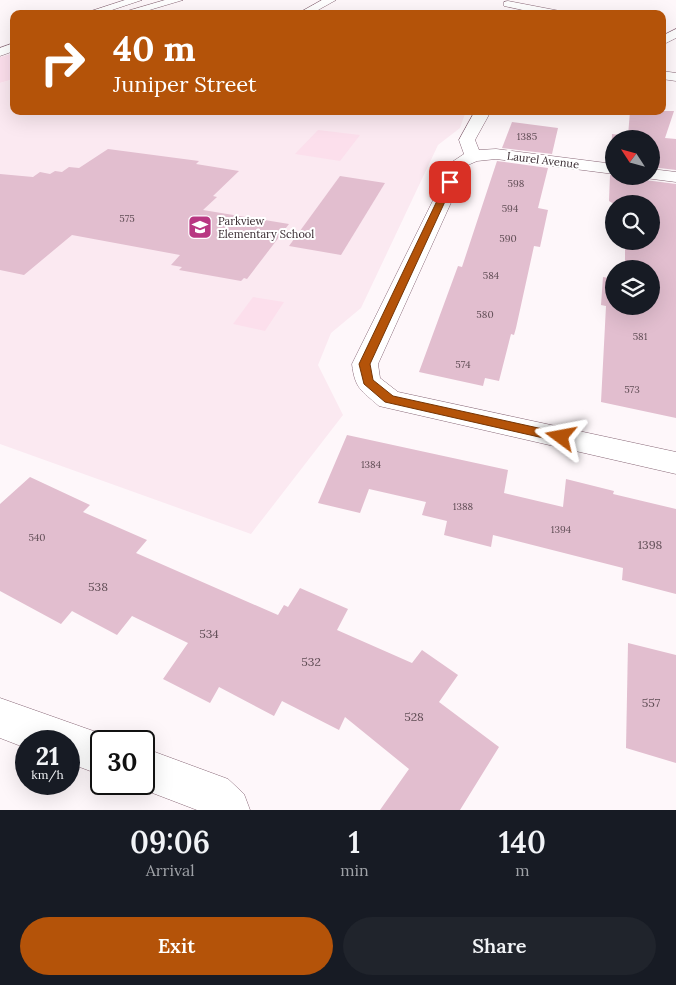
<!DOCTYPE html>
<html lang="en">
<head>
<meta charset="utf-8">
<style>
	body { margin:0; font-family:Lora,serif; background:#20242c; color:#f1f3f6; height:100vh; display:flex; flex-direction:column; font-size:19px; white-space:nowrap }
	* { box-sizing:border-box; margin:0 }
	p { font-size:16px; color:#9ea1a6 }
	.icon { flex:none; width:28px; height:28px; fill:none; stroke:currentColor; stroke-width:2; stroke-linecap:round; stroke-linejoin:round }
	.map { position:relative; height:810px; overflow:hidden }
	.panel { display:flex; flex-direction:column; background:#171b24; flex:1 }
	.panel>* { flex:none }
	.banner { position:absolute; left:10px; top:10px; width:656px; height:105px; border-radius:10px; box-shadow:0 5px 20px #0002; background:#b45309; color:#fff; overflow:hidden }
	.needle { width:32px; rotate:306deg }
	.controls { position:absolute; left:605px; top:130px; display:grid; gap:10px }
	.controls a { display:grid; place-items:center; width:55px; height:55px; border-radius:50%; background:#171b24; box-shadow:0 5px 20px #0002; font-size:25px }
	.speed { position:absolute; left:15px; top:730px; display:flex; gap:10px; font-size:25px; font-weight:700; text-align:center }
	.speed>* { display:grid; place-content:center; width:65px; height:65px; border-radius:50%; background:#171b24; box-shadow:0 5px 20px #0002; line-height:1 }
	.speed small { font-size:12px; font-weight:400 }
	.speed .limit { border:2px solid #111; border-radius:8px; background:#fff; color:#111 }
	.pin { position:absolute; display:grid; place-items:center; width:42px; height:42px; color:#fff; margin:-21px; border-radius:10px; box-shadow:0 2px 8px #0006 }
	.me { position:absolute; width:55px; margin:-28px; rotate:283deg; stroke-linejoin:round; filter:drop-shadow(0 0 4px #0008) }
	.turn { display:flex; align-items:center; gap:18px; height:105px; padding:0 20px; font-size:22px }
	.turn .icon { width:65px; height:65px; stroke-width:2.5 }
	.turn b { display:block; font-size:35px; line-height:42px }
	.eta { display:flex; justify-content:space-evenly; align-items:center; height:85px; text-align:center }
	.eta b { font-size:30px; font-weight:600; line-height:35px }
	.primary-button { display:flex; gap:10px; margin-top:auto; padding:10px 20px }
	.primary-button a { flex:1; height:58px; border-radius:30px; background:#b45309; color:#fff; font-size:20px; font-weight:600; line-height:58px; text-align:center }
	.primary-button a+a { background:#20242c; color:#f1f3f6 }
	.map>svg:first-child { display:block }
	.built { fill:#fbe9f1 }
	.green { fill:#fcdfec }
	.building { fill:#e2becf }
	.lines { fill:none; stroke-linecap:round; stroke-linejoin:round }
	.minor-casing { stroke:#896978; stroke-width:1 }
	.secondary-casing { stroke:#896978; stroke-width:1 }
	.minor { fill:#fff; fill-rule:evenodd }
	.secondary { fill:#fff; fill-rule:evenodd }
	.route { fill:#b45309; stroke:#753606 }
	.labels { text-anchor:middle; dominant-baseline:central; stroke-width:4; stroke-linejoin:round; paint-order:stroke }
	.number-label { font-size:10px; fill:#614e56 }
	.far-street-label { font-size:11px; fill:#36282e; stroke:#fff }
	.far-poi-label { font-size:11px; fill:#36282e; stroke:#fff; text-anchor:start }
	.near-number-label { font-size:12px; fill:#614e56 }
</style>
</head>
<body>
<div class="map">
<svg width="676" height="810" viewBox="0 0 676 810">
	<rect width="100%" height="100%" fill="#fef7fa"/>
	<polygon class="built" points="14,79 14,111 466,111 460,128 438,145 361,308 331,333 318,365 343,415 251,534 0,444 0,83"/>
	<g class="green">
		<polygon points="14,53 14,79 0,83 0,57"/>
		<polygon points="318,130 360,135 340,161 295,154"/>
		<polygon points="253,297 284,302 265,331 233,324"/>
	</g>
	<g class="building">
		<polygon points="630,111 674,111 665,138 676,139 676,170 651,167 651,139 614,139 614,162 611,162 612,134 628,136"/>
		<polygon points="512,122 558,128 552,154 502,148"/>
		<polygon points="108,149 199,161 196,164 239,171 213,196 217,197 203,210 289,224 247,279 244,278 241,281 179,270 182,267 171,265 180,255 72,235 24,275 0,270 0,174 33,177 40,172 50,174 55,171 62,172 69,167 79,168"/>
		<polygon points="497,161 548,168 538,208 548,210 540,247 534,246 516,328 514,335 511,334 499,381 485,378 483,386 419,372 458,266 462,267"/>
		<polygon points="610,175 642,176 645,180 676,184 676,418 601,402 606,306 601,305 603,277 614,279 614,306 651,306 651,269 625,269 625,241 651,241 651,204 614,204 609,201"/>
		<polygon points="340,176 385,183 341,255 289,246"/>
		<polygon points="347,435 508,470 504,493 563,507 566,479 614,491 613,494 676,509 676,594 622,580 623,568 493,535 491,547 444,535 447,521 422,515 426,502 369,489 360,513 318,503"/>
		<polygon points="30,477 90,505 83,512 147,540 136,553 278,615 284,605 288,607 300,588 348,609 337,630 412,663 422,650 458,675 439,702 499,747 460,810 380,810 409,769 345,717 339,730 282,701 274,716 219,687 210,703 163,679 188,643 132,616 117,635 72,611 61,624 0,591 0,504"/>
		<polygon points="628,643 676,655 676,763 626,748"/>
	</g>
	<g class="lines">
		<g class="minor-casing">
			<g id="minor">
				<polygon points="322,0 336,0 311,14 297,14"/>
				<polygon points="508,1 560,11 565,14 541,14 504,6 504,2"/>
				<polygon points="676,29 676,38 662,45 662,36"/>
				<polygon points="662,71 676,73 676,81 662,79"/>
				<path d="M475,111H491L475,140L479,150L496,149L614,164V174L496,159L477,161L468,165L378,364L380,378L398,392L676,452V474L379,406C361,390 355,389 352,364L452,162L464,154L459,140Z"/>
				<polygon points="651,169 676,172 676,182 645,178 644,176 651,176"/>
				<polygon points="0,698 116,739 117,741 101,741 101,775 69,763 69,741 26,741 26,748 0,738"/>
				<polygon points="144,748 228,779 244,794 250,810 197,810 129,784 144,784"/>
			</g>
		</g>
		<g class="secondary-casing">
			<g id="secondary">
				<polygon points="125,0 142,0 100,14 82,14"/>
				<polygon points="165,0 183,0 136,14 117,14"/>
				<polygon points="14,43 14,51 0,56 0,48"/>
			</g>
		</g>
		<use href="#minor" class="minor"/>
		<use href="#secondary" class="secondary"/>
	</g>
	<polygon class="route" points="450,179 454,182 370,364 373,380 393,396 561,433 567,437 566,440 561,442 385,402 364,384 359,364 446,182"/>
	<defs>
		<g id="school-square" transform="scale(1.25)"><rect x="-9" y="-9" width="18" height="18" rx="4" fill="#b83782" stroke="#fff"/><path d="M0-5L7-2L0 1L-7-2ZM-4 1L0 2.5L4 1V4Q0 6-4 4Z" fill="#fff"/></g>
	</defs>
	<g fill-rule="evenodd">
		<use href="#school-square" x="200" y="227"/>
	</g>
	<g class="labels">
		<g class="number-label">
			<text x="527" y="136">1385</text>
			<text x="516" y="183">598</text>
			<text x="510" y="208">594</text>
			<text x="127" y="218">575</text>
			<text x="508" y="238">590</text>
			<text x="491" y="275">584</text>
			<text x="485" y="314">580</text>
			<text x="640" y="336">581</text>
			<text x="463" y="364">574</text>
			<text x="632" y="389">573</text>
			<text x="371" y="464">1384</text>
			<text x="463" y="506">1388</text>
			<text x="561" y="529">1394</text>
			<text x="37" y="537">540</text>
		</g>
		<g class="far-street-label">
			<text transform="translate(543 160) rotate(7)">Laurel Avenue</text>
		</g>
		<g class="far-poi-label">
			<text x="218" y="221">Parkview<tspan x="218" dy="13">Elementary School</tspan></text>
		</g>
		<g class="near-number-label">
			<text x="650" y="544">1398</text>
			<text x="98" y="586">538</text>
			<text x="209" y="633">534</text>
			<text x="311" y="661">532</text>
			<text x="651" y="702">557</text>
			<text x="414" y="716">528</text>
		</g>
	</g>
</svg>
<div class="controls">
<a><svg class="needle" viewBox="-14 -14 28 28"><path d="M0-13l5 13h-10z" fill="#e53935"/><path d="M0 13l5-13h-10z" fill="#9ea1a6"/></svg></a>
<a><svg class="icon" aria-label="search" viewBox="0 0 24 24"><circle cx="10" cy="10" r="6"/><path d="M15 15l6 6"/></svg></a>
<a><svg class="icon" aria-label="layers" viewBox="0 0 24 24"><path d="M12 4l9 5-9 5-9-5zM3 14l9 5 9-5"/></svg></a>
</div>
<div class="speed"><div>21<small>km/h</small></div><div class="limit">30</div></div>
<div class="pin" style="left:450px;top:182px;background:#d93025"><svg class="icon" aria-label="arrive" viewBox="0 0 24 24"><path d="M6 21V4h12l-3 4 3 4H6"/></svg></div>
<svg class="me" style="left:561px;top:437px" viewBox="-20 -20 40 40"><path d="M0-17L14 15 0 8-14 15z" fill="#b45309" stroke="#fff" stroke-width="4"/></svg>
<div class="banner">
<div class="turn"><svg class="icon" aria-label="right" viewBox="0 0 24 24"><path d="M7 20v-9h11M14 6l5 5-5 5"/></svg><div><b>40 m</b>Juniper Street</div></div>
</div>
</div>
<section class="panel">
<div class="eta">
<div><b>09:06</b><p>Arrival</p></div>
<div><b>1</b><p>min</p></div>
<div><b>140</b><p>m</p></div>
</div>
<div class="primary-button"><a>Exit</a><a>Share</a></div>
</section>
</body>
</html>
